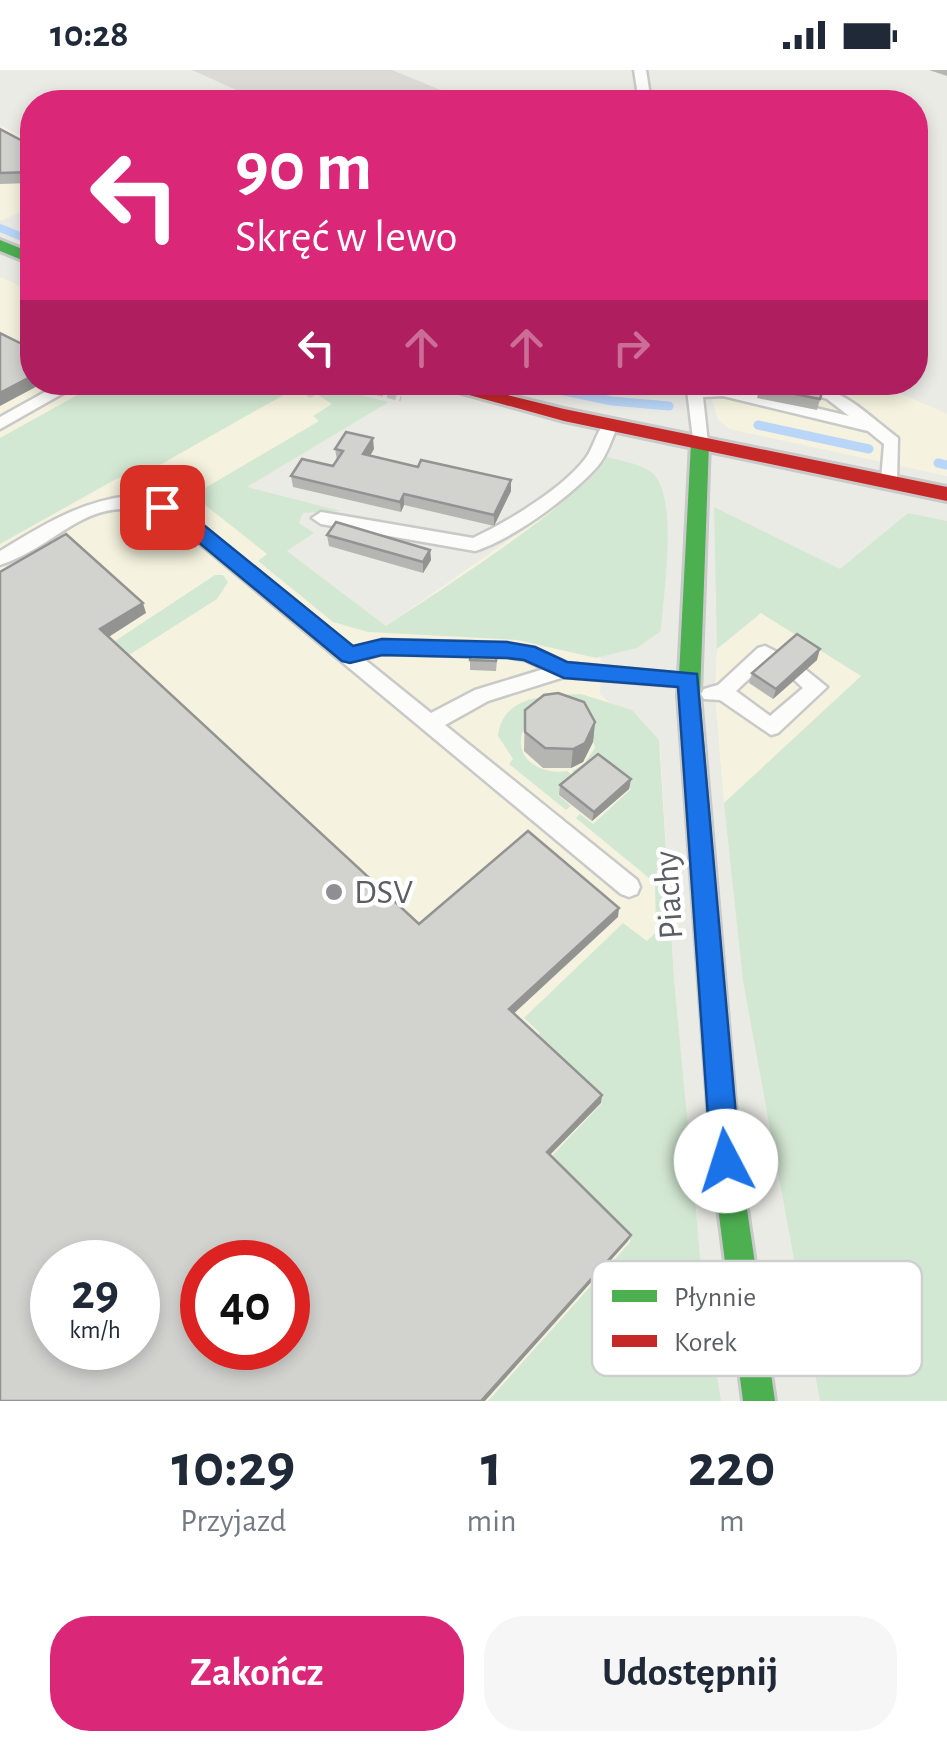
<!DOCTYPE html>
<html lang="pl">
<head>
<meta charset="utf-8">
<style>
	body { margin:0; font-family:"Alegreya Sans",sans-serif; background:#f6f6f7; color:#1f2937; height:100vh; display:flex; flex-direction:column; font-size:38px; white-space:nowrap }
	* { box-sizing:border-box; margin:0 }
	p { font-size:32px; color:#747a83 }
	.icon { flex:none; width:55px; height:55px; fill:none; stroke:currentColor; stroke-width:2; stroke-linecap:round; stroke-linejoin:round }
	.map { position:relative; height:1331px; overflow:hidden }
	.side { display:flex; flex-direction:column; background:#fff; flex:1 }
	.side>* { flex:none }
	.banner { position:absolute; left:20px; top:20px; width:908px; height:305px; border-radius:40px; box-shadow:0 5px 15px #0003; background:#db2777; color:#fff; overflow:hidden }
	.speed { position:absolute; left:30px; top:1170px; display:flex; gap:20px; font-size:50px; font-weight:700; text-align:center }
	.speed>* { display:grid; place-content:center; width:130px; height:130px; border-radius:50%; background:#fff; box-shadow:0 5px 15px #0003; line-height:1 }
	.speed small { font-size:25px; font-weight:400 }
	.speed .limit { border:15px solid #d22; background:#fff; color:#111 }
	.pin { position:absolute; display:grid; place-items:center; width:85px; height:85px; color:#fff; margin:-42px; border-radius:20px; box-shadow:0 5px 15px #0006 }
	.me { position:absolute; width:110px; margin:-55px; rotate:355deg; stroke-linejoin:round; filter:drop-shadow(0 0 8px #0008) }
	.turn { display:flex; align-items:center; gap:35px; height:210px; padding:0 50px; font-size:45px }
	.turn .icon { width:130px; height:130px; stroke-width:2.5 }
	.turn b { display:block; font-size:70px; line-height:85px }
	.lanes { display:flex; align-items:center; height:95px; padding:0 50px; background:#0003; justify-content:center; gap:50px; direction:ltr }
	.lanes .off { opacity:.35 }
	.eta { display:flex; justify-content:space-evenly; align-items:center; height:170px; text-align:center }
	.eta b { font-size:60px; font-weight:700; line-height:70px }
	.primary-button { display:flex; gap:20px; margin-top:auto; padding:20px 50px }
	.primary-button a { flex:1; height:115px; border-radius:40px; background:#db2777; color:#fff; font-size:40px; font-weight:700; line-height:115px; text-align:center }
	.primary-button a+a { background:#f6f6f7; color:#1f2937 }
	.status { display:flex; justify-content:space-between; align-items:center; height:70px; padding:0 50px; background:#fff; direction:ltr }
	.status svg { height:28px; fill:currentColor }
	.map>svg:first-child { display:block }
	.commercial { fill:#f5f3df; fill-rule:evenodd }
	.industrial { fill:#dbdad6 }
	.green { fill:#d3e8d3 }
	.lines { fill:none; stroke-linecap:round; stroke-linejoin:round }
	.stream-far1 { stroke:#b9d5f8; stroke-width:8 }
	.stream { stroke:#b9d5f8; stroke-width:9 }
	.lane-casing { stroke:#c9c9c8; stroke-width:5 }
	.fast-casing { stroke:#c8c9c8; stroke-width:6 }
	.jam-casing { stroke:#c8c9c8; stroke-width:6 }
	.path { stroke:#c8cdcb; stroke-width:5; stroke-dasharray:9 4; stroke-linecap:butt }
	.lane { fill:#fcfcfb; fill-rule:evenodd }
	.fast { fill:#4caf50; fill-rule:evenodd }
	.jam { fill:#c62828; fill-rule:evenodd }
	.wall { fill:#b5b5b2 }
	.shaded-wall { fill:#939391 }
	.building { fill:#d2d2cf; stroke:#939391; stroke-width:2.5; fill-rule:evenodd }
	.route { fill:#1a73e8; stroke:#114b97; stroke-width:2.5 }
	.poi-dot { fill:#8e8f92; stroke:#fff; stroke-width:4 }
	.labels { text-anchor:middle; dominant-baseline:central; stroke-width:9; stroke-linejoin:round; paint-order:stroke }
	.poi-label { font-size:35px; fill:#5c5e64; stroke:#fff; text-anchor:start }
	.street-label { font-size:35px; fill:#5c5e64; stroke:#fff }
	.key { fill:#fff; stroke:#cecfd0; stroke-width:2.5 }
	.key-label { font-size:28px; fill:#5c5e64 }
</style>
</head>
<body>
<div class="status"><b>10:28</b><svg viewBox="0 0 49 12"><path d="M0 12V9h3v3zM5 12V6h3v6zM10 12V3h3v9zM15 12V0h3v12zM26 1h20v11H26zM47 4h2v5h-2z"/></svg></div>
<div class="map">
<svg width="947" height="1331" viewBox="0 0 947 1331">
	<rect width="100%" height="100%" fill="#ebebe6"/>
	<g class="commercial">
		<polygon points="0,55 32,72 32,137 0,151"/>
		<polygon points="0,207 32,221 32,312 99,313 0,368"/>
		<path d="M311,312L389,332L246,417L287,481L386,556L563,432L601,576L600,624L660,677L674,908L704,1228L617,1331H0V463L272,313ZM52,1192H138V1278H52ZM202,1192H288V1278H202Z"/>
		<polygon points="707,313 877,313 947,344 947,406 729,359 718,349"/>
		<polygon points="761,543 862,606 724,733 715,624 717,579"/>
	</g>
	<polygon class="industrial" points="192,0 392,0 470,32 263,32"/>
	<g class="green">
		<path d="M99,313H311L389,332L247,417L341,441L303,443L299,453L314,463L287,481L386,556C431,526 586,428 607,387C621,391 639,393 651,402C680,424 663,525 661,561L637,578L596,588L517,570L368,562L333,552L258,491L267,484L200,431L189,434L182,428L185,420L193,425L319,351L313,346L332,334L317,324L310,328L296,318L158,396L170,407L138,404L118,408L0,474V368Z"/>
		<polygon points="714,437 840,499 908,443 947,451 947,1331 820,1331 743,911 724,733 861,606 761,543 717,579"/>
		<polygon points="215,505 223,505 228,512 217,529 126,587 112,573"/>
		<path d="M581,624L632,640L659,670L674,908L694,1120L704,1228L721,1331H488L631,1171L549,1089L602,1033L534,970L540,963L524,948L623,853L647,871L656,862L655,813L576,748L580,744L593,754L631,719L597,691L580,706L572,701L584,694L595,678L591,660L526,654C509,684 537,706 567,701L577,708L558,725L571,736L566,740L509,694L513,689L498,666C502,625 548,625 581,624Z"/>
	</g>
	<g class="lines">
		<polyline class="stream-far1" points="0,158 32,171"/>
		<g class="stream">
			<polyline points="521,312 612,331 669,336"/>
			<polyline points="758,355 869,379"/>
			<polyline points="938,393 947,395"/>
		</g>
		<g class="lane-casing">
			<g id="lane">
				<polygon points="634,0 646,0 651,32 639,32"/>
				<polygon points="63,312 83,312 0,359 0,347"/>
				<path d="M686,312H702V318L723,316L849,346L827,329L778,312C838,312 854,334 898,368L897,411L889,417L881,411L884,374L868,361L723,326L703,327L708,373L700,378L694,377Z"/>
				<path d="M610,350L618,355C612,368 607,386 597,397C570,427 513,469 475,481L321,454L312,448L321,442L473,468C507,452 562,419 585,389C595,377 596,357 610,350Z"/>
				<path d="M128,426L151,429L181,440L351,578L382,570L507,573L535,578L567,593L694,605L697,610L687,617L564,607L488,631L445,655L637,810L640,817L637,824L629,827L621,824L169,448C88,417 66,473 0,495V481C41,456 79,432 128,426ZM382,584L507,587L525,590L544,599L475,620L431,643L364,589Z"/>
				<polygon points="765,576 783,585 786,590 783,595 776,597 766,593 736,621 770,646 803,618 789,605 792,600 806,600 827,617 778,663 771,665 720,630 704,629 701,624 704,619 718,615 758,578"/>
			</g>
		</g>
		<g class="fast-casing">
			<g id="fast">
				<polygon points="0,170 32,183 32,194 0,181"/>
				<polygon points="700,367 709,373 700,625 740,1091 775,1331 743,1331 712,1091 678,625 691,373"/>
			</g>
		</g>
		<g class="jam-casing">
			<polygon id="jam" points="422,312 455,312 564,339 947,417 947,431 564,351"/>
		</g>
		<polyline class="path" points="337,312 401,329"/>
		<use href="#lane" class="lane"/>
		<use href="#fast" class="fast"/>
		<use href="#jam" class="jam"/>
	</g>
	<g class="wall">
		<polygon points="929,0 947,0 947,6"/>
		<polygon points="0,59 32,76 32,113 0,114"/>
		<polygon points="825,312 817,340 757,328 760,317"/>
		<polygon points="335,379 374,379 370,386 418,397 511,410 511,421 494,456 404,435 401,442 293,417 291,406 333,396 337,390"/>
		<polygon points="327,465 430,480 431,490 423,503 329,476"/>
		<polygon points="498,580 496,601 470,600 470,590"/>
		<polygon points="817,590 773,629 749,613 752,603"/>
		<polygon points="525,640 595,652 593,672 583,692 571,698 543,698 524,681"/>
		<polygon points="631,709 629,719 592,751 559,725 560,715"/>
	</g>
	<g class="shaded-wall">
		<polygon points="32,306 32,312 45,312 0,336 0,323"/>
		<polygon points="373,368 374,379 364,395 363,384"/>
		<polygon points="511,410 511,421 494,456 494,445"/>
		<polygon points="404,424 404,435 401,442 400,432"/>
		<polygon points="430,480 431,490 423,503 423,492"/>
		<polygon points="143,533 146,543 104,570 100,559"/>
		<polygon points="820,579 817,590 773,629 776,619"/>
		<polygon points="595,652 593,672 583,692 571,698 573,679"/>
		<polygon points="631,709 629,719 592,751 594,742"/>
		<polygon points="619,838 618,847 509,948 509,939"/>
		<polygon points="602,1025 601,1033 546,1089 547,1082"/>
		<polygon points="631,1165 628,1171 485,1331 481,1331"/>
	</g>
	<g class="building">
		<polygon points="0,59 32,76 32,102 0,103"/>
		<polygon points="0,263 32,279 32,306 0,323"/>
		<polygon points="761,312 825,312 820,329 760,317"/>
		<polygon points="346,362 373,368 363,384 418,397 421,390 511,410 494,445 404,424 400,432 291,406 302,389 333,396 343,381 335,379"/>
		<polygon points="336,452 430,480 423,492 327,465"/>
		<path d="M66,464L143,533L100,559L419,854L528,761L619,838L509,939L602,1025L547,1082L631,1165L481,1331H0V502ZM52,1192H138V1278H52ZM202,1192H288V1278H202Z"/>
		<polygon points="797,564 820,579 776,619 752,603"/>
		<polygon points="471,579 498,580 496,591 470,590"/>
		<polygon points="558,623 584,632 595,652 585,673 573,679 545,678 525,662 525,640 544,625"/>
		<polygon points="598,684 631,709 594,742 560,715"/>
	</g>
	<polygon class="route" points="162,430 205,456 353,576 382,569 507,572 535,577 567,592 697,604 740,1091 736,1101 726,1105 716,1101 711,1091 678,617 564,608 524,590 507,588 382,585 350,593 342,591 191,466 155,442 155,432"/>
	<circle class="poi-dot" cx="334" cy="822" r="10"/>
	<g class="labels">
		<g class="poi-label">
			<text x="354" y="822">DSV</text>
		</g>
		<g class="street-label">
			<text transform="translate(669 825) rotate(-94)">Piachy</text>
		</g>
	</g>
	<rect x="592" y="1191" width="330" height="115" rx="15" class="key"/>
	<rect x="612" y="1220" width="45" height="12" fill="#4caf50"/>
	<rect x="612" y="1265" width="45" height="12" fill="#c62828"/>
	<g class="key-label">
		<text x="674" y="1236">Płynnie</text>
		<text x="674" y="1281">Korek</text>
	</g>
</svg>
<div class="speed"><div>29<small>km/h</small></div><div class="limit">40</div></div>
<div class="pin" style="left:162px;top:437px;background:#d93025"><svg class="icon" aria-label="arrive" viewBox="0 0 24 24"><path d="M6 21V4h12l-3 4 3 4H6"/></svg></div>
<svg class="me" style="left:726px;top:1091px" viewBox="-20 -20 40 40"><circle r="19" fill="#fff"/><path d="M0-13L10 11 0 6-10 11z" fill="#1a73e8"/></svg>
<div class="banner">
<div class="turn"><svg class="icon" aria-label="left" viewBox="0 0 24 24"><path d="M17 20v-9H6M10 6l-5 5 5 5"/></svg><div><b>90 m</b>Skręć w lewo</div></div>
<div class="lanes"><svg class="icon" aria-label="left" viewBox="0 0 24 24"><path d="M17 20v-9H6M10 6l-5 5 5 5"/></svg><svg class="icon off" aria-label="ahead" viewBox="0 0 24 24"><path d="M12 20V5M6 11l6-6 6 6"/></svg><svg class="icon off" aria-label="ahead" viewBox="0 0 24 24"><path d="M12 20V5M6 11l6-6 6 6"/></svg><svg class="icon off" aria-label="right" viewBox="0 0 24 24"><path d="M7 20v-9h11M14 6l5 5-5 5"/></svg></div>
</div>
</div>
<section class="side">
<div class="eta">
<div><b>10:29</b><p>Przyjazd</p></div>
<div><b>1</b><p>min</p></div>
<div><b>220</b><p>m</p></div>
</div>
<div class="primary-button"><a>Zakończ</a><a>Udostępnij</a></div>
</section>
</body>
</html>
